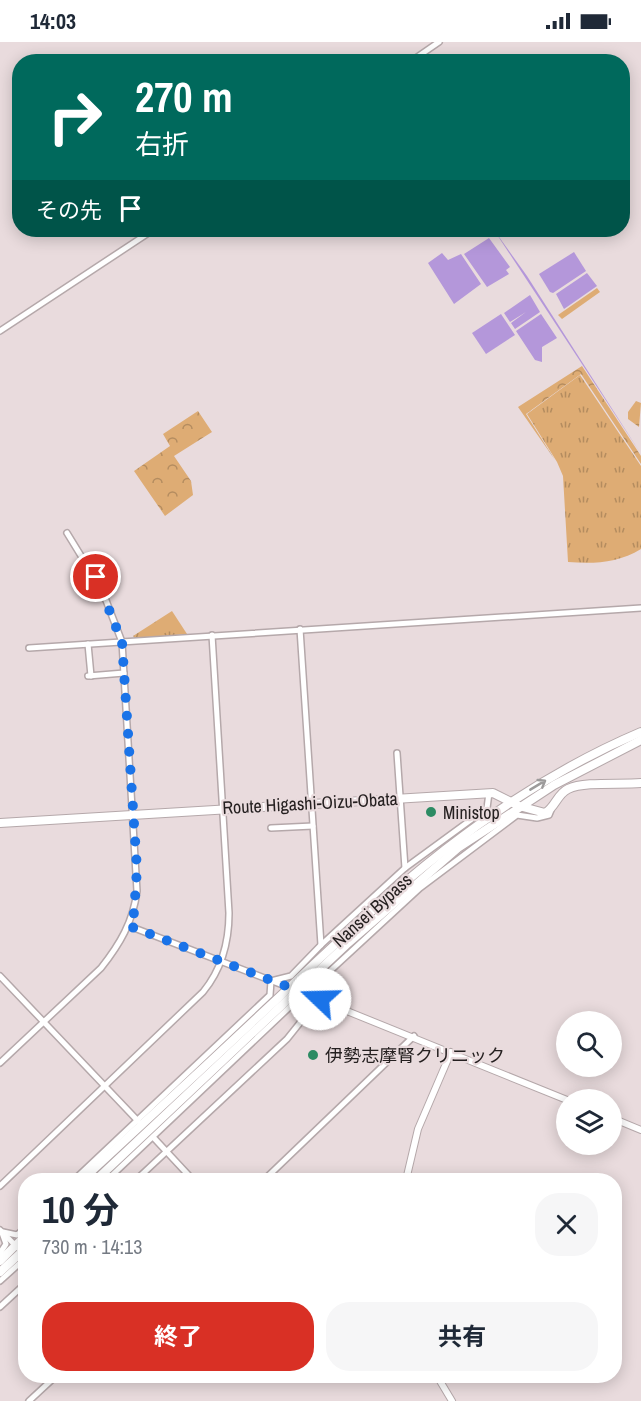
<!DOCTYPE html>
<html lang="ja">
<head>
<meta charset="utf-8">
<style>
	body { margin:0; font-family:"Archivo Narrow","Noto Sans JP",sans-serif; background:#f6f6f7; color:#1f2937; height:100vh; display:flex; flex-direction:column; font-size:22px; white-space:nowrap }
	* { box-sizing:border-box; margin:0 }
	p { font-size:20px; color:#747a83 }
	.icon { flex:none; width:33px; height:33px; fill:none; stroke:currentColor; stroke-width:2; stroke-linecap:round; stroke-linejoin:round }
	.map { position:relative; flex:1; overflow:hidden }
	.panel { position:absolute; left:18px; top:1131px; width:604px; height:210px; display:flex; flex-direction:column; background:#fff; border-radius:24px; box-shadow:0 3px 15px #0003 }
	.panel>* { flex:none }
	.hud { position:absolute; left:12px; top:12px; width:618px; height:183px; border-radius:24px; box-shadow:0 3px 15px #0003; background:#00695c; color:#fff; overflow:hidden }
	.buttons { position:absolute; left:556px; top:969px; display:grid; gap:12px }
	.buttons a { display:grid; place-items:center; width:66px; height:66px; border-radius:50%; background:#fff; box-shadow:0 3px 15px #0003; font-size:30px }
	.pin { position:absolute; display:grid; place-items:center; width:51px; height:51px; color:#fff; margin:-26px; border:3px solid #fff; border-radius:50%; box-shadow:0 2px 6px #0007 }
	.me { position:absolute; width:66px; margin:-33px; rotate:291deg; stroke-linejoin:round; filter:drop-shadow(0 0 4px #0008) }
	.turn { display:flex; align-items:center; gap:21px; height:126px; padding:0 24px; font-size:27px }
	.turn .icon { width:78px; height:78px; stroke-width:2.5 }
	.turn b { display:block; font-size:42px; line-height:51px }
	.then { display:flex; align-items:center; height:57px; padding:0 24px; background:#0003; gap:12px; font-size:22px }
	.round { display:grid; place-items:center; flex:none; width:63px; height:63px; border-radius:24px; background:#f6f6f7 }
	.headline { display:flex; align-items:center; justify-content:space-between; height:102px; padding:0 24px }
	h1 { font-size:36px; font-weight:700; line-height:45px }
	.primary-button { display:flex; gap:12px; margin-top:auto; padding:12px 24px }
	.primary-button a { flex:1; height:69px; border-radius:24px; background:#d93025; color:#fff; font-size:24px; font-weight:700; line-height:69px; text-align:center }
	.primary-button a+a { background:#f6f6f7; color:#1f2937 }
	.status { display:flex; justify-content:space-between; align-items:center; height:42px; padding:0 30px; background:#fff; direction:ltr }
	.status svg { height:16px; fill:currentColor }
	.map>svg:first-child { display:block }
	.grass { fill:url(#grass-tufts) }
	.forest { fill:url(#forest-crowns) }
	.water { fill:#b497da }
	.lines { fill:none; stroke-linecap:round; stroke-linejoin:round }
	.minor-casing { stroke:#b5a8aa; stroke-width:8 }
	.tertiary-casing { stroke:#b5a8aa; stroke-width:8 }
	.secondary-casing { stroke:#b5a8aa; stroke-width:10 }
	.trunk-casing { stroke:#b5a8aa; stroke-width:10 }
	.minor { stroke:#fff; stroke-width:5 }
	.tertiary { stroke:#fff; stroke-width:6 }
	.secondary { stroke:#fff; stroke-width:8 }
	.trunk { stroke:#fff; stroke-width:8 }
	.oneway { stroke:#9d9b9b }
	.route { stroke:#1a73e8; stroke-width:10; stroke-dasharray:0 18 }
	.poi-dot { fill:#2c8b63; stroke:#e9dbdd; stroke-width:2 }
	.labels { text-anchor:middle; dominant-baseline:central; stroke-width:4.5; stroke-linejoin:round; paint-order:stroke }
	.street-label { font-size:18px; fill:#252020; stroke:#e9dbdd }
	.poi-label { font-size:18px; fill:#252020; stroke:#e9dbdd; text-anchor:start }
</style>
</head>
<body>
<div class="status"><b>14:03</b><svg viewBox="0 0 49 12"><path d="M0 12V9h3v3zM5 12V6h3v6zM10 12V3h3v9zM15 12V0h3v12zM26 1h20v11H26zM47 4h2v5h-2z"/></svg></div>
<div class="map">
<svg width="641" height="1359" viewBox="0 0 641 1359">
	<defs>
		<pattern id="grass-tufts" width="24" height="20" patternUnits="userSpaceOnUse" patternTransform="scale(1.5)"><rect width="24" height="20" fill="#deac74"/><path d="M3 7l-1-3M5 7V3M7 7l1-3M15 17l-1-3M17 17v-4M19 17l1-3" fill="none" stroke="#b48c5f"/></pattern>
		<pattern id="forest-crowns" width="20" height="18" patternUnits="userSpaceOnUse" patternTransform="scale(1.5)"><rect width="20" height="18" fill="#deac74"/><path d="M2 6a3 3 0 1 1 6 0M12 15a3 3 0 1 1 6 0" fill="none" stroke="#b48c5f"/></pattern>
	</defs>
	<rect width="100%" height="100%" fill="#e9dbdd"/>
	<g class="grass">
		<path d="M580,333L641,424V507C618,521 594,522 568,520L563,434L557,420L527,372Z"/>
		<polygon points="172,569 187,592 136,597 133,594"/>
	</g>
	<g class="forest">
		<polygon points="597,246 600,250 562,277 558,273"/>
		<polygon points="582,324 641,414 641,422 581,332 526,372 555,418 518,365"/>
		<polygon points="636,359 641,361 639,385 628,377 628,370"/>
		<polygon points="198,369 212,390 174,414 191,439 193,453 165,474 134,429 170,404 163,392"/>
	</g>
	<g class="water">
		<polygon points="494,188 527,234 641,412"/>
		<polygon points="489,196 510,225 506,228 509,232 487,245 464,212"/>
		<polygon points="574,210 586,229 553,251 550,250 539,232"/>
		<polygon points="442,211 448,218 461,212 481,242 454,262 428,221"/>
		<polygon points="587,231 597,244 564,267 556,252"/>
		<polygon points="530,253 540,270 515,287 511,281 526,270 510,280 504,271"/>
		<polygon points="501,272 515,293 486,312 472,291"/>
		<polygon points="541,272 557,296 542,305 542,320 535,318 516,289"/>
	</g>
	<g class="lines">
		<g class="minor-casing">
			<g id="minor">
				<polyline points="410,20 439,0"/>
				<polyline points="0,289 153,188"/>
				<polyline points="300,587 321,903"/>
				<polyline points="88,602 91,634"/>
				<polyline points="29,606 641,566"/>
				<polyline points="88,634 124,631"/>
				<polyline points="397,711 405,826"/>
				<polyline points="271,786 313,784"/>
				<polyline points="129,884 288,945"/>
				<polyline points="0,934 138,1079"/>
				<polyline points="271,939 291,934 321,903 405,826 487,766 489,751"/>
				<path d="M0,1021L101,926C120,902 133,880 137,849L122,600L102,548L67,491"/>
				<polyline points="153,1095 193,1138"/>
				<polyline points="74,1138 270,953 271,939"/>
				<polyline points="107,1138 296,959 301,957 316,960 320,957 317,941 420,846 517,773 537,776 549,773 551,768"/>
				<polyline points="136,1138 287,997 303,977 312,960"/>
				<polyline points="264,1138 414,994"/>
				<path d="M0,1144L203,950C222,927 229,900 229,871L212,593"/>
				<polyline points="0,1188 26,1214"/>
				<polyline points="3,1190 17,1193 26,1185"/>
				<polyline points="0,1211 6,1202 2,1191"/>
				<polyline points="0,1239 21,1220 26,1222"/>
				<polyline points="0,1265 26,1241"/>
				<polyline points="29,1359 56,1334"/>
			</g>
		</g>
		<g class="tertiary-casing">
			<g id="tertiary">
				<polyline points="295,948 567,1058"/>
				<polyline points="612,1076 641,1088"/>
				<polyline points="406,1138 418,1087 451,1010"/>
				<polyline points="437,1334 452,1359"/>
			</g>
		</g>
		<g class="secondary-casing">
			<path id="secondary" d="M0,781L493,751L519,764L545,771C555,766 557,752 568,747C585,739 621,743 641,741"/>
		</g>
		<g class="trunk-casing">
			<g id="trunk">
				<path d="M82,1138C146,1079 211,1019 275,959C388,851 495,752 641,690"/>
				<polyline points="96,1138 346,903 458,806 554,743 641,698"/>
				<polyline points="0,1219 26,1193"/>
				<polyline points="0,1230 26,1206"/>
			</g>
		</g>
		<use href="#minor" class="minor"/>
		<use href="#tertiary" class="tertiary"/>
		<use href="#secondary" class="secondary"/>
		<use href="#trunk" class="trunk"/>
	</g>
	<defs><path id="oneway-shaft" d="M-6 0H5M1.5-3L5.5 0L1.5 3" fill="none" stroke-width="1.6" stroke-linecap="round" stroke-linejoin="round" transform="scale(1.5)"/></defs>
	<use class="oneway" href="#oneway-shaft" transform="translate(538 743) rotate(-31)"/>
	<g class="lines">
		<polyline class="route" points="96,535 122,600 137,827 134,871 129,884 320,957"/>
	</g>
	<g class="poi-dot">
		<circle cx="431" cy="770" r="6"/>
		<circle cx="313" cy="1013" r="6"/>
	</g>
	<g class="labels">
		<g class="street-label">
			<text transform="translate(310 761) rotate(-3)">Route Higashi-Oizu-Obata</text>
			<text transform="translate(372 868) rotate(-42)">Nansei Bypass</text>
		</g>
		<g class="poi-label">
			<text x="443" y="770">Ministop</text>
			<text x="325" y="1013">伊勢志摩腎クリニック</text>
		</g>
	</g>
</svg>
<div class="buttons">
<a><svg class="icon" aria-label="search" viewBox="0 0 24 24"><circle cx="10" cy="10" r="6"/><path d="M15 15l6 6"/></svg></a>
<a><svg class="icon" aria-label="layers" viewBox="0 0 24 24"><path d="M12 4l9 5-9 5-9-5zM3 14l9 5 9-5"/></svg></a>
</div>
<div class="pin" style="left:96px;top:535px;background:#d93025"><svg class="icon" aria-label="arrive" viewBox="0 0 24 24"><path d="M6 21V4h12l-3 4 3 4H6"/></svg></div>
<svg class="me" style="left:320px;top:957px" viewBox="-20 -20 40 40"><circle r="19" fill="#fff"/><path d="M0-13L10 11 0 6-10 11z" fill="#1a73e8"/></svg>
<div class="hud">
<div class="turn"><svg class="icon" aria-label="right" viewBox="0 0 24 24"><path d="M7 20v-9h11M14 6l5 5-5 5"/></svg><div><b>270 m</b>右折</div></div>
<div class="then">その先<svg class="icon" aria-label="arrive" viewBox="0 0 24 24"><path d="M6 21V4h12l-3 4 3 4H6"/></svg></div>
</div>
<section class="panel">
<div class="headline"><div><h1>10 分</h1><p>730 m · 14:13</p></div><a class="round"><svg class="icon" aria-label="close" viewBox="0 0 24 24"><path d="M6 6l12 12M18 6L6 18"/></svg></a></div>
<div class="primary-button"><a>終了</a><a>共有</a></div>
</section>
</div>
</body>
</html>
